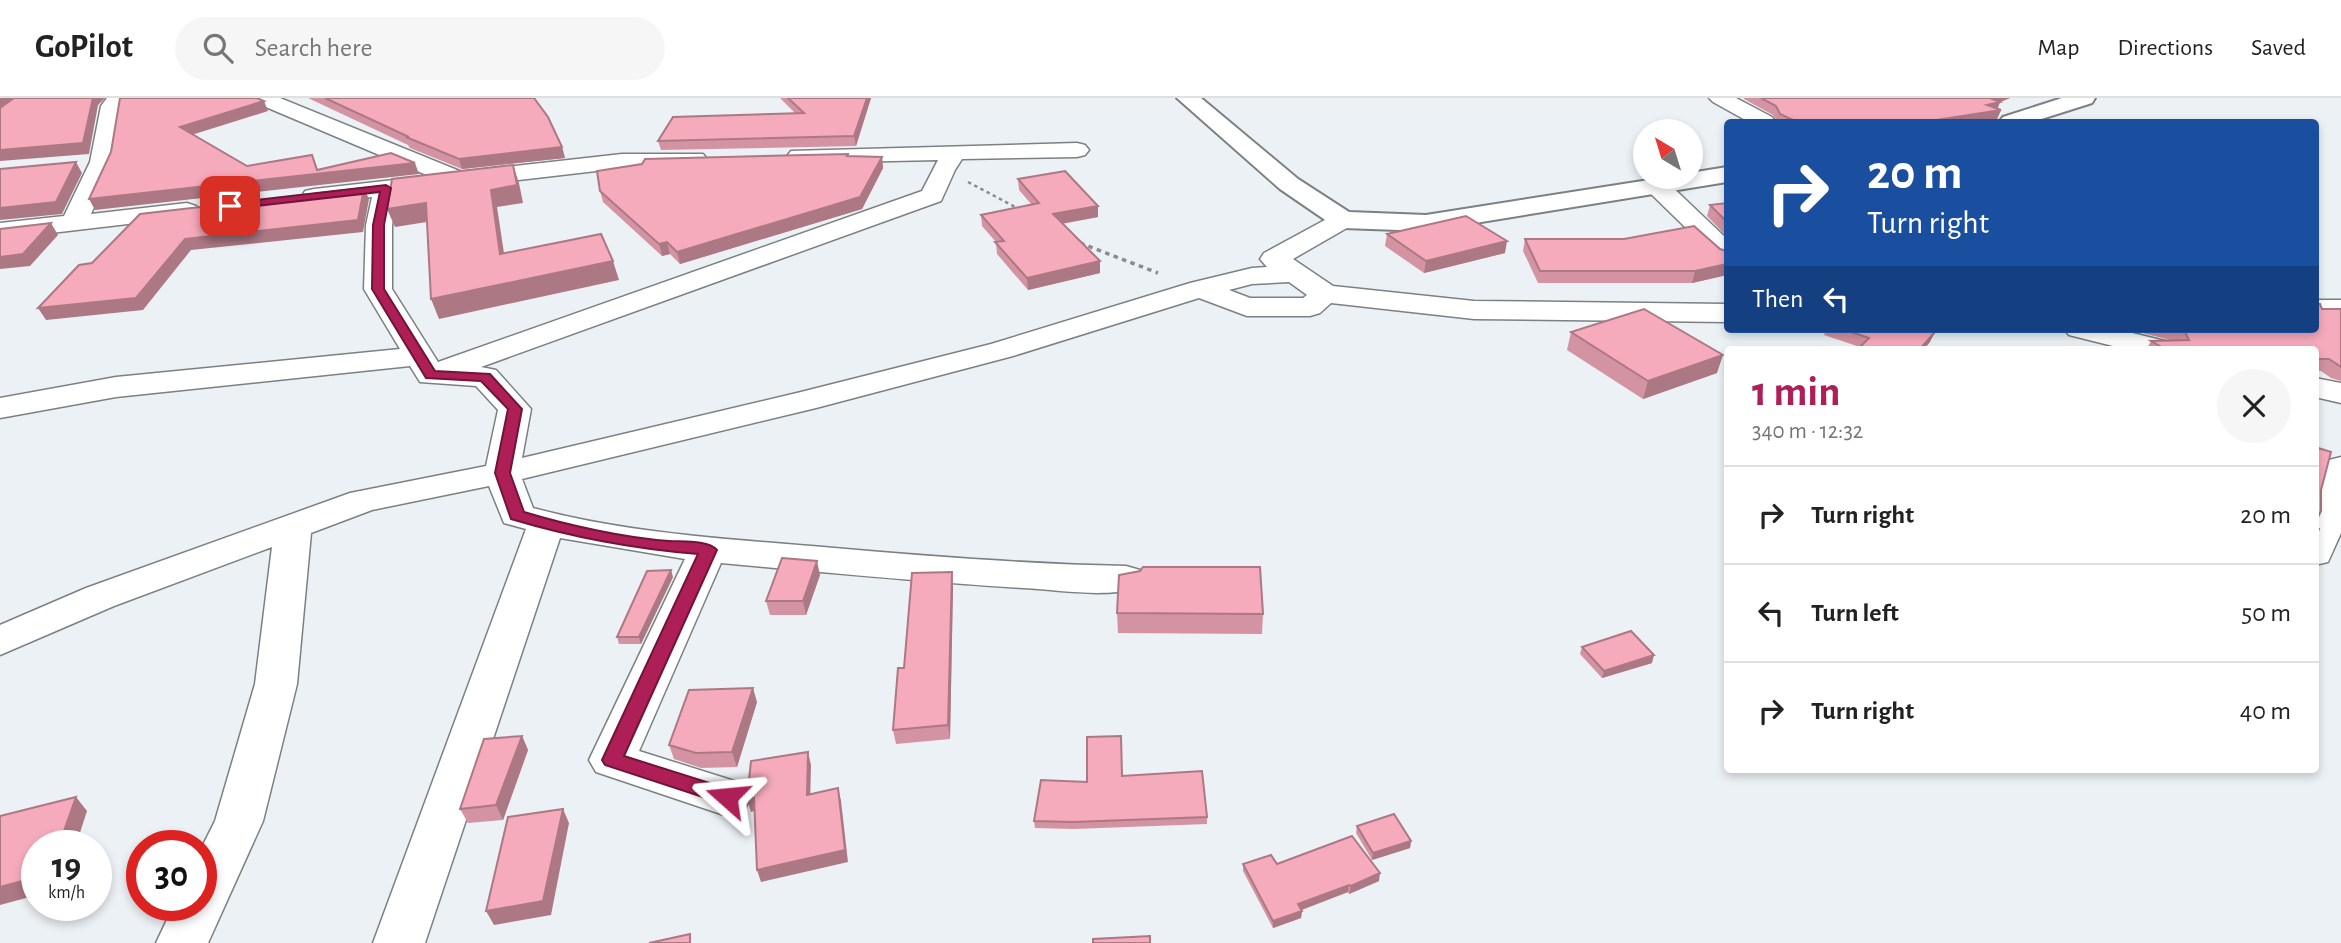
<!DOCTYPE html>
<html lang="en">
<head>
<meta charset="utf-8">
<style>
	body { margin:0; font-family:"Alegreya Sans",sans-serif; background:#f6f6f6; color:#222; height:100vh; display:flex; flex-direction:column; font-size:26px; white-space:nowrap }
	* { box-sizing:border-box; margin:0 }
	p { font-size:23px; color:#767676 }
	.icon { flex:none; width:38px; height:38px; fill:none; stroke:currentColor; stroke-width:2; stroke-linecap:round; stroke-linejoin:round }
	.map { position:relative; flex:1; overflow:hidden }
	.panel { position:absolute; left:1724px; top:248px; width:595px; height:427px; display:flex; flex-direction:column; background:#fff; border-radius:7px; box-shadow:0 4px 10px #0003 }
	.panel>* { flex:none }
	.hud { position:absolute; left:1724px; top:21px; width:595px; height:214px; border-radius:7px; box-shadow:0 4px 10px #0003; background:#1a4fa0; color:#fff; overflow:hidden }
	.needle { width:46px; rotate:322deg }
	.controls { position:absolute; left:1633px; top:21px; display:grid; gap:14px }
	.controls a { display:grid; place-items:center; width:70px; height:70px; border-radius:50%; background:#fff; box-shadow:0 4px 10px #0003; font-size:35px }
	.speed { position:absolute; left:21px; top:732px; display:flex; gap:14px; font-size:35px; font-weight:700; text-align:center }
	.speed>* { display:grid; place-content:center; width:91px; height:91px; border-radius:50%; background:#fff; box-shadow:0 4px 10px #0003; line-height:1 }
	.speed small { font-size:18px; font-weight:400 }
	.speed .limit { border:10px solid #d22; background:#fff; color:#111 }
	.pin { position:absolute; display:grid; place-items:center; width:60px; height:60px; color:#fff; margin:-30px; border-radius:14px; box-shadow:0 4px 10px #0006 }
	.me { position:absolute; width:77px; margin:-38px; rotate:288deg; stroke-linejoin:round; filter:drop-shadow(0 0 5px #0008) }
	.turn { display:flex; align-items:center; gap:24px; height:147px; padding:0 28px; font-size:32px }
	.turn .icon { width:91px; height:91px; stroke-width:2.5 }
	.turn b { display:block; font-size:49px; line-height:60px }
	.then { display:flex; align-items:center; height:66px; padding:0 28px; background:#0003; gap:14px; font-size:26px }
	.round { display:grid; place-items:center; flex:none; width:74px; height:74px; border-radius:37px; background:#f6f6f6 }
	.summary { display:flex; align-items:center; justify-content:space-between; height:119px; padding:0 28px }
	h1 { font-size:42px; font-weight:600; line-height:52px; color:#ae1f57 }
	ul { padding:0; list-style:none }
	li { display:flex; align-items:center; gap:21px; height:98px; padding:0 28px; border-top:2px solid #e0e0e0 }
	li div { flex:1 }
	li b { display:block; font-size:26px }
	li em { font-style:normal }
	header { display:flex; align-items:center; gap:42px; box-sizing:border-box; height:98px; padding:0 35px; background:#fff; border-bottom:2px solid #e0e0e0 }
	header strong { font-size:33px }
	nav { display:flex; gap:38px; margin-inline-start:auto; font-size:24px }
	.search { width:490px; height:63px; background:#f6f6f6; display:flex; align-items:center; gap:18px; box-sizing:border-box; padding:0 24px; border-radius:38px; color:#767676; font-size:26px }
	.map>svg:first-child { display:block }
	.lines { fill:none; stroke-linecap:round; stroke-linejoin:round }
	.street-casing { stroke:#7b8083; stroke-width:3 }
	.secondary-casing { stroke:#7b8083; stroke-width:4 }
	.path-far1 { stroke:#898d90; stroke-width:2.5; stroke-dasharray:3.5 3.5; stroke-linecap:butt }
	.path { stroke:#898d90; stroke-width:3.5; stroke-dasharray:4.5 4.5; stroke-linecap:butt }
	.street { fill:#fff; fill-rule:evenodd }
	.secondary { fill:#fff; fill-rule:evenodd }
	.wall { fill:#d493a2 }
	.shaded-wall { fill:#ac7884 }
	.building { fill:#f6abbc; stroke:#ac7884; stroke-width:2 }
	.route { fill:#ae1f57; stroke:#711439; stroke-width:2 }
</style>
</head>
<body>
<header>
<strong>GoPilot</strong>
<div class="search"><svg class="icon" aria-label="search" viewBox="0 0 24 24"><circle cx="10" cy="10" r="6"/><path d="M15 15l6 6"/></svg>Search here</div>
<nav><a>Map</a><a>Directions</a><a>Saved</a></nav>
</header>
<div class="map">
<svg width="2341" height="845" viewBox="0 0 2341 845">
	<rect width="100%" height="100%" fill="#ecf1f5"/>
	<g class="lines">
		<g class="street-casing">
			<g id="street">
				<polygon points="107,0 129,0 123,8 114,64 91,116 187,105 196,108 200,113 196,118 0,141 0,125 64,118 90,64 101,8"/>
				<path d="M250,0H280L462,74L622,56H703L707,61L703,66L695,68L622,70L397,96L392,127V191L438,264L922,93L938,62L799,65L791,63L787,58L791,53L1077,45L1085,47L1089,52L1085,57L1077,59L962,61L955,72L941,103L481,269L496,272L531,311L522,360L801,294L991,246L1190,185L1252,170L1267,169L1260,161L1264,155L1334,117L1343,114L1352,117L1356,122L1352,127L1293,161L1333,188L1474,203L1727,206V224L1474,221L1331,205L1320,215L1310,218H1247L1199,200L1013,258L816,310L522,381L533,410C627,435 725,441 823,449C924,458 1025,466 1126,468L1140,472L1145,481L1140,490C1104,500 1060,492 1023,490C923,484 822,474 721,465L639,653L744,686L751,699L744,712L727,718L596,674L589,662L685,461L560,440L425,845H373L526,431L504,425L489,388L372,412L311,435L297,586L263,723L208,845H156L174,807H201V751L215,723L255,586L272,449L114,508L0,557V527L86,490L350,395L486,368L498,312L476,288L420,284L410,268L116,299L0,320V300L116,279L400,251L364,191L366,127L372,99L314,105L305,103L302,98L305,93L314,91L429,78L254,4ZM1289,184L1307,197L1303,200H1250L1229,192L1252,186Z"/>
				<polygon points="1709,0 1736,0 1772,19 1775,24 1749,24 1713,4"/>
				<polygon points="1657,81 1666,83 1727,141 1727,163 1718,161 1648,93 1645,88 1648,83"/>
				<rect x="2315" y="202" width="26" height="18"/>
				<polygon points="2064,231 2116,231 2177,246 2181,252 2129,252 2069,237"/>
				<polygon points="2315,280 2341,285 2341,305 2315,299"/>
				<polygon points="2341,359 2341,435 2328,464 2315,467 2315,405 2322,386 2324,369 2329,362"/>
			</g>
		</g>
		<g class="secondary-casing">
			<g id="secondary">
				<polygon points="1177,0 1201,0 1298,81 1349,114 1426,117 1668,79 1690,79 1690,75 1727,69 1727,84 1426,133 1343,130 1334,128 1280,91"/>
				<polygon points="2062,0 2095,0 2092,5 2032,24 1999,24 2003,19"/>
			</g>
		</g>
		<g class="path-far1">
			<polyline points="968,84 1019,111"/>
			<polyline points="1079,144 1085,146"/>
		</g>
		<polyline class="path" points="1080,145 1158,175"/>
		<use href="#street" class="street"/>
		<use href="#secondary" class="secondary"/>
	</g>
	<g class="wall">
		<polygon points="308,0 534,0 562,49 565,60 462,71 410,50 408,47"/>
		<polygon points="780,0 871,0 856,48 661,52 658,43 796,16"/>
		<polygon points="1744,0 2010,0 2000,4 1997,11 2001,12 1997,21 1975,24 1777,24 1773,17 1744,1"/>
		<polygon points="848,56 848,58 882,59 883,70 862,111 680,166 670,156 662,158 603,104 600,93"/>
		<polygon points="1018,81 1098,119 1062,126 1100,163 1100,175 1028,192 997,156 996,144 982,128 981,117 1032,107 1019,92"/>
		<polygon points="1727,105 1727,139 1707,118 1710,107"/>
		<polygon points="1387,136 1505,155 1424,175 1385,148"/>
		<polygon points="1525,141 1720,151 1727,153 1727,177 1692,185 1538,185 1523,153"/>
		<polygon points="2322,211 2341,211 2341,283 2331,280 2321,273 2315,273 2315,252 2146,252 2151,243 2174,243 2127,231 2315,231"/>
		<polygon points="1826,231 1927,231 1930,244 1923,252 1857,252 1860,249 1824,237"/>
		<polygon points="1571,234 1717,275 1643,301 1567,252"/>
		<polygon points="1140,473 1263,516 1262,536 1118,535 1117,515"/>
		<polygon points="820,477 806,517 770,517 766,503"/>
		<polygon points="673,479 641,546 619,546 617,539"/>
		<polygon points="953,488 950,641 896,646 893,632 904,570"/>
		<polygon points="1582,549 1652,565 1602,580 1580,556"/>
		<polygon points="757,604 737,669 701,670 674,661 669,647"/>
		<polygon points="522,638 528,652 503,722 468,725 460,711"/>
		<polygon points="1122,678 1207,719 1207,726 1074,731 1035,730 1034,723 1087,684"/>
		<polygon points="1357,728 1411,743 1410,750 1372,762 1356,735"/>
		<polygon points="1243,766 1277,766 1379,783 1349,796 1348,794 1302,812 1301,820 1273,830 1243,773"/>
	</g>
	<g class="shaded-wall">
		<polygon points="0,0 21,0 0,10"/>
		<polygon points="93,0 105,0 98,7 89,56 0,63 0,52"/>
		<polygon points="867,0 871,0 856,48 854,38"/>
		<polygon points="1990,0 2010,0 2000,4 1997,12 2001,12 1997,21 1975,24 1924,24"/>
		<polygon points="264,3 268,13 185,39 180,29"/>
		<polygon points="562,49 565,60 462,71 459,61"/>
		<polygon points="312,57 319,75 415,65 419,76 95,112 89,101"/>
		<polygon points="882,59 883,70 862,111 680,166 677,154"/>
		<polygon points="76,64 82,75 62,116 0,122 0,110"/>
		<polygon points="513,67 519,85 523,105 497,109 507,175 500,156 491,92"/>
		<polygon points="364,90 369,101 363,134 191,152 143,212 46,222 38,210 185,141"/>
		<polygon points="426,105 433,123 395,129 387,111"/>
		<polygon points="1098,108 1098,119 1053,127 1053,116"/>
		<polygon points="51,125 58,137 30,168 0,171 0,159"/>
		<polygon points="1507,143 1505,155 1424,175 1426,163"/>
		<polygon points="667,144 670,156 662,158 659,146"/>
		<polygon points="613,163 619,182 439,221 431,201"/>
		<polygon points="1100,163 1100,175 1028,192 1027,180"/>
		<polygon points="1727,166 1727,177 1692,185 1695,173"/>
		<polygon points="1935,234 1930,244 1923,252 1919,252"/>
		<polygon points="1723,257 1717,275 1643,301 1648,283"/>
		<polygon points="817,463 820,477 806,517 803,503"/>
		<polygon points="671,472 673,479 641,546 639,539"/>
		<polygon points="952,474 953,488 950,641 948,627"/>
		<polygon points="1654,557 1652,565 1602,580 1604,573"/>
		<polygon points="753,590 757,604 737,669 732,654"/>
		<polygon points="522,638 528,652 503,722 496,707"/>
		<polygon points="808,654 811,667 810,709 807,697"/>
		<polygon points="838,690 841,703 848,764 761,784 757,772"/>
		<polygon points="76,699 87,713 76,747 59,747"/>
		<polygon points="754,700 758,712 751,714 747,701"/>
		<polygon points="563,711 569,725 551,817 494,827 486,813"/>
		<polygon points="1411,743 1410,750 1372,762 1373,755"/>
		<polygon points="1380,775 1379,783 1349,796 1351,788"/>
		<polygon points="37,779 37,797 0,807 0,789"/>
		<polygon points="1349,787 1348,794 1298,813 1298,806"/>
		<polygon points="1302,813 1301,820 1273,830 1273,823"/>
	</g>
	<g class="building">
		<polygon points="14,0 93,0 83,45 0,52 0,10"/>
		<polygon points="120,0 257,0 264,3 180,29 247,68 312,57 317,72 391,55 415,65 89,101 111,54"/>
		<polygon points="325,0 534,0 548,19 562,49 459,61 406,39 409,39"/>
		<polygon points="788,0 867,0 854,38 658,43 673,19 804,15"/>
		<polygon points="1761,0 1990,0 2000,4 1987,7 2001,12 1924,24 1797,24 1780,16 1776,8"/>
		<polygon points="848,56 847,58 882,59 860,99 677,154 667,144 659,146 600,93 597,73 642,66 645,61"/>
		<polygon points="76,64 56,104 0,110 0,71"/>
		<polygon points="513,67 517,87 491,92 500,156 601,136 613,163 431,201 426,105 387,111 392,81"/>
		<polygon points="1065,73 1098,108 1053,116 1100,163 1027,180 995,144 1004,143 981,117 1039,105 1018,81"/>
		<polygon points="364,90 358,122 185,141 136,200 38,210 79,167 92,165 140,116"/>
		<polygon points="1727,105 1727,124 1710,107"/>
		<polygon points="1466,118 1507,143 1426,163 1387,136"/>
		<polygon points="51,125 23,156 0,159 0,131"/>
		<polygon points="1694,128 1720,151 1727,153 1727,166 1695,173 1540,173 1525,141 1624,141"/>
		<polygon points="2315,206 2320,206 2322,211 2341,211 2341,269 2329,261 2315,261 2315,252 2167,252 2151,243 2189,242 2184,232 2181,231 2315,231"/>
		<polygon points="1644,211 1723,257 1648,283 1571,234"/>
		<polygon points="1842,231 1927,231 1935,234 1919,252 1906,252 1896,249 1891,252 1857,252 1869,240"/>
		<polygon points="2315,349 2331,354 2321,392 2321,413 2315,425"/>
		<polygon points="2315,429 2319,431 2315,440"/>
		<polygon points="782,460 817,463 803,503 766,503"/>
		<polygon points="1143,469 1260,469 1263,516 1117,515 1119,477 1140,473"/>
		<polygon points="671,472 639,539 617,539 647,473"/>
		<polygon points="952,474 948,627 893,632 898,570 904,570 912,475"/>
		<polygon points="1631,533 1654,557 1604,573 1582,549"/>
		<polygon points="753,590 732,654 696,655 669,647 689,592"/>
		<polygon points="522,638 496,707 460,711 484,641"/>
		<polygon points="1121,638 1122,678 1202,673 1207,719 1073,724 1034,723 1041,682 1087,684 1087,639"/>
		<polygon points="808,654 807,697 838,690 845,752 757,772 754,700 747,701 751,663"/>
		<polygon points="76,699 59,747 37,747 37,779 0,789 0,718"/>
		<polygon points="563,711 543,803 486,813 508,719"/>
		<polygon points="1394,716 1411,743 1373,755 1357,728"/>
		<polygon points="1352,738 1380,775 1351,788 1349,787 1298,806 1302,813 1273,823 1243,766 1271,757 1277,766"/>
		<polygon points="690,836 690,845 649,845"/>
		<polygon points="1150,838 1150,845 1093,845 1093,841"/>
	</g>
	<path class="route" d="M386,87L391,90L384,127V191L435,273L490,276L522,311L510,375L524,414C567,427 625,440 669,443C683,444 708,442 717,452L624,658L735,693L738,699L735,705L727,707L605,667L602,662L698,456C636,451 571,439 511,421L495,375L508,311L481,283L426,280L372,191L373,127L380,94L230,111L224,108L230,105Z"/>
</svg>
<div class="controls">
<a><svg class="needle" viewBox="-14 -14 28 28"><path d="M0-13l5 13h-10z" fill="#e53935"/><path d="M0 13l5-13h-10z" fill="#767676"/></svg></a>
</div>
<div class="speed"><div>19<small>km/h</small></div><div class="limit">30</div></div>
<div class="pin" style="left:230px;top:108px;background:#d93025"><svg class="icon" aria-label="arrive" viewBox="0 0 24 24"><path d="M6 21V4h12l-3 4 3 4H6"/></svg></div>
<svg class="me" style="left:727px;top:699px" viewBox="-20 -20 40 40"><path d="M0-17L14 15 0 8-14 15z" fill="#ae1f57" stroke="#fff" stroke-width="4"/></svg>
<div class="hud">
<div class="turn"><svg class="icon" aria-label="right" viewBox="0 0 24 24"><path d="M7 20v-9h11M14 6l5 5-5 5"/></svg><div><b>20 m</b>Turn right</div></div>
<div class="then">Then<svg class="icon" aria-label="left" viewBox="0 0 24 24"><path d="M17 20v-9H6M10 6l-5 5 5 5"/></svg></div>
</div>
<section class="panel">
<div class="summary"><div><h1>1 min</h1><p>340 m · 12:32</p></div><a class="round"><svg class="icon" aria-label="close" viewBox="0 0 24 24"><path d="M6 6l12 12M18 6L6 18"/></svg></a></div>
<ul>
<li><svg class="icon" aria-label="right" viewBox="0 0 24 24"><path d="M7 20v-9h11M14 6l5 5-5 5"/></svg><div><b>Turn right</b></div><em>20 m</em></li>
<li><svg class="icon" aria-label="left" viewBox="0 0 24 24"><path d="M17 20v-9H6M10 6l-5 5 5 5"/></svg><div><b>Turn left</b></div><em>50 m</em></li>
<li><svg class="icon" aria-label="right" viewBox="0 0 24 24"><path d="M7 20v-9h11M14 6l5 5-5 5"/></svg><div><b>Turn right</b></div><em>40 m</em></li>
</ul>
</section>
</div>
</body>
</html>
